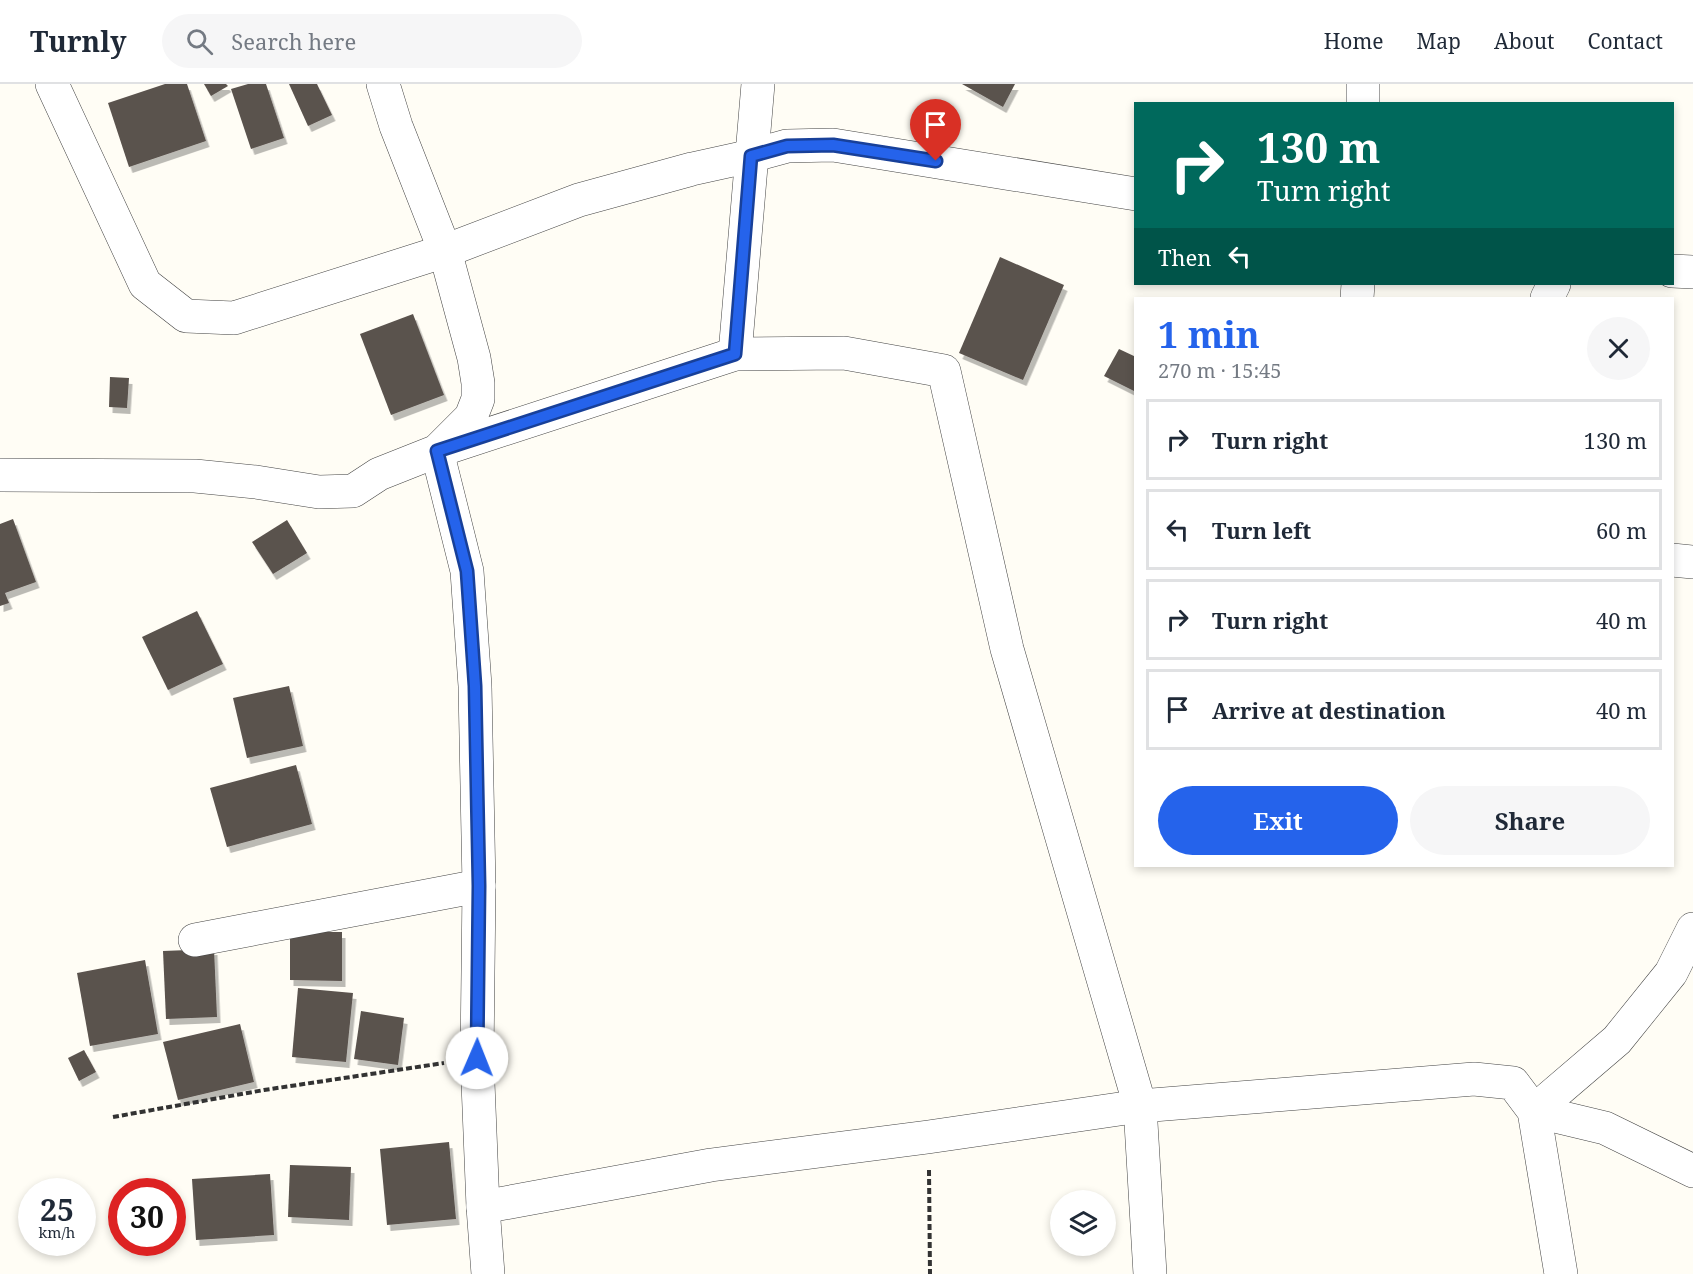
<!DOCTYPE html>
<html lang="en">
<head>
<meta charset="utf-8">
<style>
	body { margin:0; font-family:"Noto Serif",serif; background:#f6f6f7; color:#1f2937; height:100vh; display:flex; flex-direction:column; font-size:22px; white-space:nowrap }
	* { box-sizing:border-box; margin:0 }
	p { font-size:20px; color:#747a83 }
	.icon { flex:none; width:33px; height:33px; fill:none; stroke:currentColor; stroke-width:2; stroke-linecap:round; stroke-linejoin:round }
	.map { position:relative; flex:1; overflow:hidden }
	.sheet { position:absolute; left:1134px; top:213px; width:540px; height:570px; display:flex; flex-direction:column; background:#fff; border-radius:0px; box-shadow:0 3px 9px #0003 }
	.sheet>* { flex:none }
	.banner { position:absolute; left:1134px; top:18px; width:540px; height:183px; border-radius:0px; box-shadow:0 3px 9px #0003; background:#00695c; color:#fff; overflow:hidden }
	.fabs { position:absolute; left:1050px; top:1106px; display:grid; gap:12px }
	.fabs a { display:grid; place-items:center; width:66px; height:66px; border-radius:50%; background:#fff; box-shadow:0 3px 9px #0003; font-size:30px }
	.speed { position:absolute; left:18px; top:1094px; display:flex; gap:12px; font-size:30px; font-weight:700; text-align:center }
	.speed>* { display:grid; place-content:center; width:78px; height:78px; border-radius:50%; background:#fff; box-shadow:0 3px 9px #0003; line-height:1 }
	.speed small { font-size:15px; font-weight:400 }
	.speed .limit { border:9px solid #d22; background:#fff; color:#111 }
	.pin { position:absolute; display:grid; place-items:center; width:51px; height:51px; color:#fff; margin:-62px -26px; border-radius:50% 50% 50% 0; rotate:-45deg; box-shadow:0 0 6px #0007 }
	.pin .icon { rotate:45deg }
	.me { position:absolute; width:66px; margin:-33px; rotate:1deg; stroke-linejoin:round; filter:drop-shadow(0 0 4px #0008) }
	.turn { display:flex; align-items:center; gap:21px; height:126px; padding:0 24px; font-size:27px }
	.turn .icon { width:78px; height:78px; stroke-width:2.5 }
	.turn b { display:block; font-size:42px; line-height:51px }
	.then { display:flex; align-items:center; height:57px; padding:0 24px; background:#0003; gap:12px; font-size:22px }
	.round { display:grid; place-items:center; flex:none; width:63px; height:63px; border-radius:32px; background:#f6f6f7 }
	.summary { display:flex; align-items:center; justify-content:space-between; height:102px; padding:0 24px }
	h1 { font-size:36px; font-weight:700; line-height:45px; color:#2563eb }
	.primary-button { display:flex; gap:12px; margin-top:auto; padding:12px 24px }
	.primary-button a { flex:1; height:69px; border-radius:36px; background:#2563eb; color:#fff; font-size:24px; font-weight:700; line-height:69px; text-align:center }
	.primary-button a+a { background:#f6f6f7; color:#1f2937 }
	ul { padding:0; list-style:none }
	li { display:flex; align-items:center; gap:18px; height:81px; margin:0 12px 9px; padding:0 12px; border:3px solid #e0e1e3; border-radius:0px }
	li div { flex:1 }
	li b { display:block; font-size:22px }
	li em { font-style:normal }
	header { display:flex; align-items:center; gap:36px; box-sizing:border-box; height:84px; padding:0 30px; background:#fff; border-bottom:2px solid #e0e1e3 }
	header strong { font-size:28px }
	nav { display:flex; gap:33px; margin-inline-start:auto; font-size:21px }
	.search { width:420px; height:54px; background:#f6f6f7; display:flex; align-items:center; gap:15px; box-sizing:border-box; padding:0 21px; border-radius:33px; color:#747a83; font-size:22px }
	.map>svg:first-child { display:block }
	.building { fill:#5a524d; filter:url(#shadow) }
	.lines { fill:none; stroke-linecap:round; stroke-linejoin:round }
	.minor-casing { stroke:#444; stroke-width:34 }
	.path { stroke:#333; stroke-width:4; stroke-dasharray:6 3; stroke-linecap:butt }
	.minor { stroke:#fff; stroke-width:33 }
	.route-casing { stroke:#184099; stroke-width:15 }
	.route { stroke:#2563eb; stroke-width:10 }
</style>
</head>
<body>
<header>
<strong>Turnly</strong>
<div class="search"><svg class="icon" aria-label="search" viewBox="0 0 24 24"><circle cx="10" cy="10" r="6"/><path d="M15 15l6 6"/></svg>Search here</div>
<nav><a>Home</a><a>Map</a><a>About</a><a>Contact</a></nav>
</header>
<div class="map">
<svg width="1693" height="1190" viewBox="0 0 1693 1190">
	<defs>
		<filter id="shadow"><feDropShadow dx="3.5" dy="6" stdDeviation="0" flood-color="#0004"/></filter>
	</defs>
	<rect width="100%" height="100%" fill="#fffdf5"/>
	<g class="building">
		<polygon points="165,0 187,0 206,57 129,83 108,19"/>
		<polygon points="204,0 226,0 228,2 211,12"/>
		<polygon points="248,0 266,0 284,54 251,65 231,5"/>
		<polygon points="289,0 317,0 332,31 308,42"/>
		<polygon points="962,0 1015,0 1003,23"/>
		<polygon points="1000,173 1064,201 1023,296 959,269"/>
		<polygon points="413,230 444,311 391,331 360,250"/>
		<polygon points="1119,265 1136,273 1136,308 1104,292"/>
		<polygon points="110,293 129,294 127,324 109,323"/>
		<polygon points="13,435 36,498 5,509 9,519 0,522 0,440"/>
		<polygon points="287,436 307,469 273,490 252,458"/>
		<polygon points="197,527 223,580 168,606 142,553"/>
		<polygon points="289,602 303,662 247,674 233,614"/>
		<polygon points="296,681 312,740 227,763 210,704"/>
		<polygon points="290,848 342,848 342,897 290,896"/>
		<polygon points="214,865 217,933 166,935 163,867"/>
		<polygon points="145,876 158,950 90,962 77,889"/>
		<polygon points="298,904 353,909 346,978 292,973"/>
		<polygon points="361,927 404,934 398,981 354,975"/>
		<polygon points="240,940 254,998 178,1016 163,958"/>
		<polygon points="84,966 96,988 79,997 68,974"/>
		<polygon points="449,1058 456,1135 387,1141 380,1065"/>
		<polygon points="290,1081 351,1083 349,1136 288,1133"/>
		<polygon points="270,1090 274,1151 196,1156 192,1095"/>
	</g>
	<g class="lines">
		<g class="minor-casing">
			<g id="minor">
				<polyline points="52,0 145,200 186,232 234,234 445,167 579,116 692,85 751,72 787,62 833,61 1136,110"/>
				<polyline points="1363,20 1363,0"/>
				<polyline points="1672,187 1693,188"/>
				<polyline points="1357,214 1358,200"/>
				<polyline points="1547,214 1554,200"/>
				<polyline points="735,270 758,0"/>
				<polyline points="0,391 195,392 256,398 319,408 353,407 379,390 437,367 471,333 478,315 478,299 474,274 445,167 396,42 383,0"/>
				<polyline points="1672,476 1693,478"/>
				<polyline points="195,856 479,802"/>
				<polyline points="1534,1027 1617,956 1671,889 1693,845"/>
				<polyline points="1534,1027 1605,1044 1693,1087"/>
				<polyline points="483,1123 711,1081 928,1053 1140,1022 1474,995 1513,999 1534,1027 1561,1190"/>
				<polyline points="488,1190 483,1123 477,974 479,802 475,602 467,487 437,367 735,270 844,269 944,287 1007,565 1140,1022 1150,1190"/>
			</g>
		</g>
		<g class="path">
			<polyline points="113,1033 264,1006 444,979"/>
			<polyline points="929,1086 930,1190"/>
		</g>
		<use href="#minor" class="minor"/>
	</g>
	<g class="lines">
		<g class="route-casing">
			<polyline id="route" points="477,974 479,802 475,602 467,487 437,367 735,270 751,72 787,62 833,61 936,77"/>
		</g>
		<use href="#route" class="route"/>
	</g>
</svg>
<div class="fabs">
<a><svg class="icon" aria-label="layers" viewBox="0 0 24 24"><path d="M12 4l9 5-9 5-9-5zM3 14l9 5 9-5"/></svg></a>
</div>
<div class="speed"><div>25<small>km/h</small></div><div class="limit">30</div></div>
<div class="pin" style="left:936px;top:77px;background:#d93025"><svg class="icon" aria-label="arrive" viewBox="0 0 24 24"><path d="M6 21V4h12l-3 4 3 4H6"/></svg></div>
<svg class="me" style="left:477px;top:974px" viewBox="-20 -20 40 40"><circle r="19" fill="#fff"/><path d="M0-13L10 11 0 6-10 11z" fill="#2563eb"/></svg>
<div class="banner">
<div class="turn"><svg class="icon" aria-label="right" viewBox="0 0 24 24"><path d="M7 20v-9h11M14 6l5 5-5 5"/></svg><div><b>130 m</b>Turn right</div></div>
<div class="then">Then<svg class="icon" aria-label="left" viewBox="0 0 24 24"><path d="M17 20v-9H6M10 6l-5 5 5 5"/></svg></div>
</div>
<section class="sheet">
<div class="summary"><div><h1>1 min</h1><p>270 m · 15:45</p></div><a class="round"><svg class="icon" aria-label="close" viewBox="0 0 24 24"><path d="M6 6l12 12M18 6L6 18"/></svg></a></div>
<ul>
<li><svg class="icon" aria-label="right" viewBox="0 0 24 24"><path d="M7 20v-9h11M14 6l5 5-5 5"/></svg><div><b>Turn right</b></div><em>130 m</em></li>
<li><svg class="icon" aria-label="left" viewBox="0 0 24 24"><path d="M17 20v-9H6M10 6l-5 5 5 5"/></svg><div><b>Turn left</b></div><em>60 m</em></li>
<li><svg class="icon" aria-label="right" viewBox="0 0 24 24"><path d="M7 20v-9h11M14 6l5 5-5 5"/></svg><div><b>Turn right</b></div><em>40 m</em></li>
<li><svg class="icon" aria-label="arrive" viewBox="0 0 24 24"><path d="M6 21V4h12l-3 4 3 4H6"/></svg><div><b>Arrive at destination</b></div><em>40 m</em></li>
</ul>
<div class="primary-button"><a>Exit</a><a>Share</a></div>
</section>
</div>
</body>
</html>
